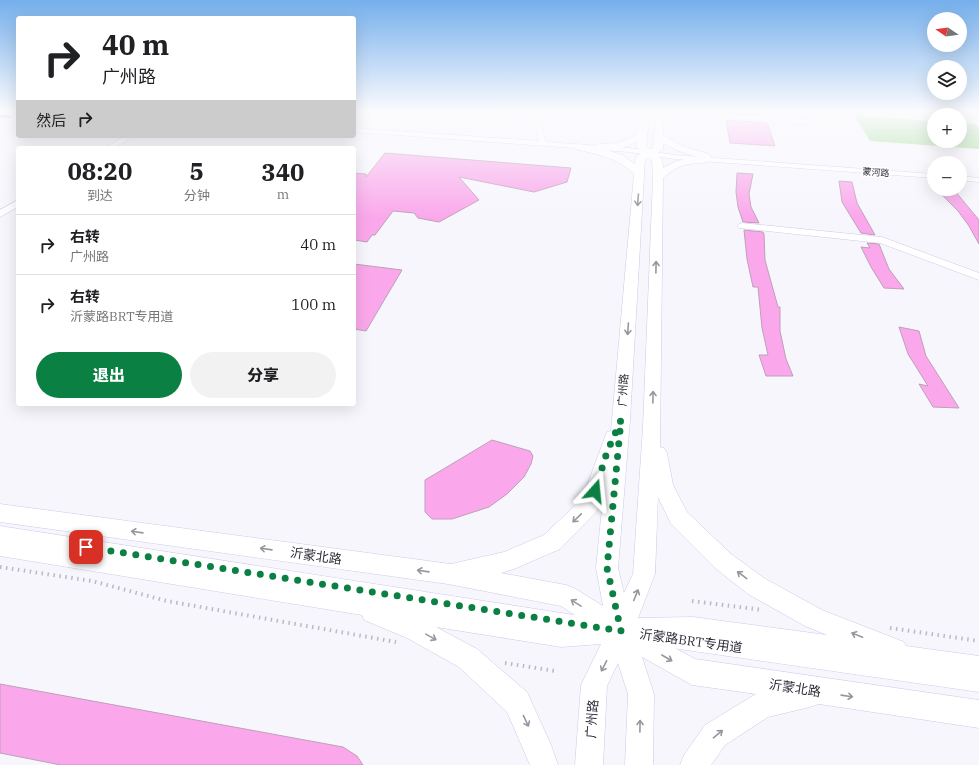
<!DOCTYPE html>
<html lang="zh">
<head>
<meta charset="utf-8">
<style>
	body { margin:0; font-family:"IBM Plex Serif","Noto Sans SC",serif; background:#f2f2f2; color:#202124; height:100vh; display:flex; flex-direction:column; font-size:15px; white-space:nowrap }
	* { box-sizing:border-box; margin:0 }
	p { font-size:13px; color:#757577 }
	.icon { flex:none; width:22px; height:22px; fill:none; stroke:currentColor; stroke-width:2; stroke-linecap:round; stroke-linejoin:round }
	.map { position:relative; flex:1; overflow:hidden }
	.sheet { position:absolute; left:16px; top:146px; width:340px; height:260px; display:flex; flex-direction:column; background:#fff; border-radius:4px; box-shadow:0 4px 16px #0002 }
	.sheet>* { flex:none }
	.banner { position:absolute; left:16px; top:16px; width:340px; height:122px; border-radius:4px; box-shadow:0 4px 16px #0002; background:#fff; color:#202124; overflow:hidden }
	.needle { width:26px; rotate:283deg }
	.tools { position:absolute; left:927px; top:12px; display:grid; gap:8px }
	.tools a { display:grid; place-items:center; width:40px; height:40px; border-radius:50%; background:#fff; box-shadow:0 4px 16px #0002; font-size:20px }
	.pin { position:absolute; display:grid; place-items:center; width:34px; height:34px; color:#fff; margin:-17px; border-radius:8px; box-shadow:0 2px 6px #0006 }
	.me { position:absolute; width:44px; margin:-22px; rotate:18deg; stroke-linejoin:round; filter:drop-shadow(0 0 3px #0008) }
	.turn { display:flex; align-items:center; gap:14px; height:84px; padding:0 20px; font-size:18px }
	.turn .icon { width:52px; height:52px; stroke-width:2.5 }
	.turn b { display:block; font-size:28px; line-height:34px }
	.then { display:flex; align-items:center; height:38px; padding:0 20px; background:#0003; gap:8px; font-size:15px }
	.eta { display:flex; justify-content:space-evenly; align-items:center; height:68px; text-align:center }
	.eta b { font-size:24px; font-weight:800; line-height:28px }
	.cta { display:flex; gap:8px; margin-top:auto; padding:8px 20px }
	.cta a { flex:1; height:46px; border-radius:24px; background:#0b8043; color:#fff; font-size:16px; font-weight:800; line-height:46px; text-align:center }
	.cta a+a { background:#f2f2f2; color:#202124 }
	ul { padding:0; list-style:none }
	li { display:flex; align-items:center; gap:12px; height:60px; padding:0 20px; border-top:1px solid #e0e0e0 }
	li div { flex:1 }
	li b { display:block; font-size:15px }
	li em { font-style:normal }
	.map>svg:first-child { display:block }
	.green { fill:#9bd98d }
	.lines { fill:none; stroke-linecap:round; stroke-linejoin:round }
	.stream { stroke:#5782bb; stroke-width:2.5 }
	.building { fill:#faa8eb; stroke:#bda0b7 }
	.minor-casing { stroke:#cec8ea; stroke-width:1 }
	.major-casing { stroke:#cec8ea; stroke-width:1 }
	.path { stroke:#bbb9c2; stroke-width:4; stroke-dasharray:1.5 4.5; stroke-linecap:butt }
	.minor { fill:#fff; fill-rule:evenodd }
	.major { fill:#fff; fill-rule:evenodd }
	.oneway { stroke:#98969c }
	.route { stroke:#0b8043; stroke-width:7; stroke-dasharray:0 12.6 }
	.labels { text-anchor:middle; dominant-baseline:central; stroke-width:3.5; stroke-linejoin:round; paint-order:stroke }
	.far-street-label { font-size:9px; fill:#302d3a; stroke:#fff }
	.street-label { font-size:11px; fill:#302d3a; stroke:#fff }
	.near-street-label { font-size:13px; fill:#302d3a; stroke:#fff }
</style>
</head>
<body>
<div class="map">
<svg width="979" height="765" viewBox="0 0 979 765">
	<rect width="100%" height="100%" fill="#f7f6fd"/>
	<polygon class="green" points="854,115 934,121 934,141 960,141 960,123 975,124 979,128 979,149 870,141"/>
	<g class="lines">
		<polyline class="stream" points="0,116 9,117"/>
	</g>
	<g class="building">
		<polygon points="727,111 763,111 765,115 727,113"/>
		<polygon points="726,120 767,123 775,146 730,143"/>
		<polygon points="385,153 571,168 567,182 534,192 459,177 479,200 439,222 418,218 414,213 393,211 375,235 372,235 367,242 354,240 354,173 366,174 366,177"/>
		<polygon points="737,173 753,174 749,194 751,207 759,223 743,222 738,207 736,192"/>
		<polygon points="839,181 852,182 857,203 875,235 861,233 842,202"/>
		<polygon points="936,189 955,191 979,220 979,244 969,226 958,211"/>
		<polygon points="744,230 763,232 764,234 765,260 778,307 780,307 780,331 786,359 793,376 766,376 759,355 768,355 762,328 758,287 753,287 747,259"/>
		<polygon points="867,243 879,244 889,269 904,289 884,288 871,267 861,247 870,248"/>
		<polygon points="354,264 402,270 366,331 354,329"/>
		<polygon points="899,327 919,331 926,356 959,408 933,407 919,384 928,386 908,354"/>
		<polygon points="492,440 530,451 533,456 531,464 524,477 507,494 489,507 452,519 432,519 425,512 425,480"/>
		<polygon points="0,684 343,747 357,756 363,765 61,765 0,753"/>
	</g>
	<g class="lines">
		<g class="minor-casing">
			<g id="minor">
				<polygon points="364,111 371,111 367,113"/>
				<polygon points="531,111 537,111 546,142 629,148 674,155 934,174 934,178 674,159 629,152 354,132 354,128 539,141"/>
				<polygon points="718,111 724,111 725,114 807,120 804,111 810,111 814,122 811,124 722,118 719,116"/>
				<polygon points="882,111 944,113 947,115 934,115 934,116 885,113"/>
				<polygon points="960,114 979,115 979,119 960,118 960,115 957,115"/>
				<polygon points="125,136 134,136 114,148 105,148"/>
				<polygon points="960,176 979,178 979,182 960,180"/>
				<polygon points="18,200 18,207 0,217 0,210"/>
				<polygon points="742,223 882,237 979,273 979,280 880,243 739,228 737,226 739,224"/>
				<polygon points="0,526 581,616 588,619 590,625 588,631 581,634 0,540"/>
				<polygon points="672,630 979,672 979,692 672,648 665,646 662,639 665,632"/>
			</g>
		</g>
		<g class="major-casing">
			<path id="major" d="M642,111H650L646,146L650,149L653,148L656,111H664L663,135L682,146L709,154L712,159C707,165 693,162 685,165C677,167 670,172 663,178L660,447L664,448L667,453L673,485L687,512L731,554L764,578L822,610L904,642L906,646L979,656V682L693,641L664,642L695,659L979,700V728L819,704L810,707L768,717L725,745L711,765H680L684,755L705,725L756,694L692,685L642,657L654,694L653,765H625L628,694L618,663L607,686L603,765H575L581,685L601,644L561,647L436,627L477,649L527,692L551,745L558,765H530L507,712L459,667L407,638L364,620L362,615L0,556V536L561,623L584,621L561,606L448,584L0,522V504L451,564L504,552L544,535L582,499L605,437L607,432L611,431L634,174C617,157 598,155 576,149L574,147L579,144L594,147L599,144L619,143L638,134ZM637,142L636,147L643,153L636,156L635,164L622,155L607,150L625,147ZM663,143L676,150L697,157L677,161L663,168L662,159L656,154L663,149ZM649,157L652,160L653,177L643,427L633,574L624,593L618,568L630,420L645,159ZM658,497L671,524L715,568L748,594L805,626L827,635L693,617L638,618L655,574ZM603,498L596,568L603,606L574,588L566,585L501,573L514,569L560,549L598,510Z"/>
		</g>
		<g class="path">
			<polyline points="0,567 92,581 167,601 396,642"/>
			<polyline points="692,601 763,610"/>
			<polyline points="890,628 979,641"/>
			<polyline points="505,663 555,671"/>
		</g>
		<use href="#minor" class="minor"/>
		<use href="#major" class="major"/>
	</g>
	<defs><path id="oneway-shaft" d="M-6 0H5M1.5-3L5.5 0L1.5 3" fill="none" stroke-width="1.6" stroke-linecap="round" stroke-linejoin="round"/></defs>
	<g class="oneway">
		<use href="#oneway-shaft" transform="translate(638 200) rotate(94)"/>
		<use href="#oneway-shaft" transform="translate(656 267) rotate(-89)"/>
		<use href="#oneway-shaft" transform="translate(628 329) rotate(94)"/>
		<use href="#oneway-shaft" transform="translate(653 397) rotate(-89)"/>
		<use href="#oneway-shaft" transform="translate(577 518) rotate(136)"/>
		<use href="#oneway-shaft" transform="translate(137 532) rotate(-172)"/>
		<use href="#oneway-shaft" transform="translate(266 549) rotate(-172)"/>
		<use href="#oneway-shaft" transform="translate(423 571) rotate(-172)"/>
		<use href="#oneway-shaft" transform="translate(742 575) rotate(-143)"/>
		<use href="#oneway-shaft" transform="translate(636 595) rotate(-68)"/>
		<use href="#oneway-shaft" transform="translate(576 603) rotate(-148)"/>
		<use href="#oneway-shaft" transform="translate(857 635) rotate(-158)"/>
		<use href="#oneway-shaft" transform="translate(431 637) rotate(29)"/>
		<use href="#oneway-shaft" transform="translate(667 658) rotate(30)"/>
		<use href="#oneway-shaft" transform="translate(604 666) rotate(117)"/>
		<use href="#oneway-shaft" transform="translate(847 696) rotate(8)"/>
		<use href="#oneway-shaft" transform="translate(526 721) rotate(65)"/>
		<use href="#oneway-shaft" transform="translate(640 726) rotate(-89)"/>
		<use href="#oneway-shaft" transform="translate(718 734) rotate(-40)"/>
	</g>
	<linearGradient id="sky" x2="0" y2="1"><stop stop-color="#75afec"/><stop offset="0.51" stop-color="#fbfbfe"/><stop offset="1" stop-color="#fbfbfe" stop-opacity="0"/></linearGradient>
	<rect width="979" height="218" fill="url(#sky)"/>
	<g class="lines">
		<polyline class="route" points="86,547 621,631 607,568 621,420 607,452 595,491"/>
	</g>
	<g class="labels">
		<g class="far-street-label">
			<text transform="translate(876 172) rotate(4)">蒙河路</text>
		</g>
		<g class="street-label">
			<text transform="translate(623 390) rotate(-86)">广州路</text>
		</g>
		<g class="near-street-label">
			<text transform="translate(316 556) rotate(8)">沂蒙北路</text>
			<text transform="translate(691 641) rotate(8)">沂蒙路BRT专用道</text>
			<text transform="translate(795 688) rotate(9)">沂蒙北路</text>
			<text transform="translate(592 719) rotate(-86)">广州路</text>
		</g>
	</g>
</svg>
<div class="tools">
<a><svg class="needle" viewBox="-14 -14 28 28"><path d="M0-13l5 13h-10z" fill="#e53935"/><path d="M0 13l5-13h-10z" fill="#757577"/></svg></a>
<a><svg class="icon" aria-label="layers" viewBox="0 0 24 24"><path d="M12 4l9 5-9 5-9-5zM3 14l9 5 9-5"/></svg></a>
<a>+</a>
<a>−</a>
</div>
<div class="pin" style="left:86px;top:547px;background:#d93025"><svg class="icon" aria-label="arrive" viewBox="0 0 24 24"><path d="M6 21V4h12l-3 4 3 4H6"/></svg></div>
<svg class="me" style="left:595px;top:491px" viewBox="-20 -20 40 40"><path d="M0-17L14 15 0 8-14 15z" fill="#0b8043" stroke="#fff" stroke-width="4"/></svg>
<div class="banner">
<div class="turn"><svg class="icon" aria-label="right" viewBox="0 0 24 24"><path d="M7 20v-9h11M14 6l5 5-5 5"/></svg><div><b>40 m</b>广州路</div></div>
<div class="then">然后<svg class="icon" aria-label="right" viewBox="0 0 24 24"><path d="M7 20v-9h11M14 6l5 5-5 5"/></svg></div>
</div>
<section class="sheet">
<div class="eta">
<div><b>08:20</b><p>到达</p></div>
<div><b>5</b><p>分钟</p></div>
<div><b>340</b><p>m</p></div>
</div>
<ul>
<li><svg class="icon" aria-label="right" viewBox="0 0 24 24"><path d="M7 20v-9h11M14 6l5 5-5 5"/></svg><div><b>右转</b><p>广州路</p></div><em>40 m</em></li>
<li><svg class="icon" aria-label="right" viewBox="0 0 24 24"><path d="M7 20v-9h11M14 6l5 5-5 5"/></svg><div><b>右转</b><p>沂蒙路BRT专用道</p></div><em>100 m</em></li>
</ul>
<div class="cta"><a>退出</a><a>分享</a></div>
</section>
</div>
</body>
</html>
